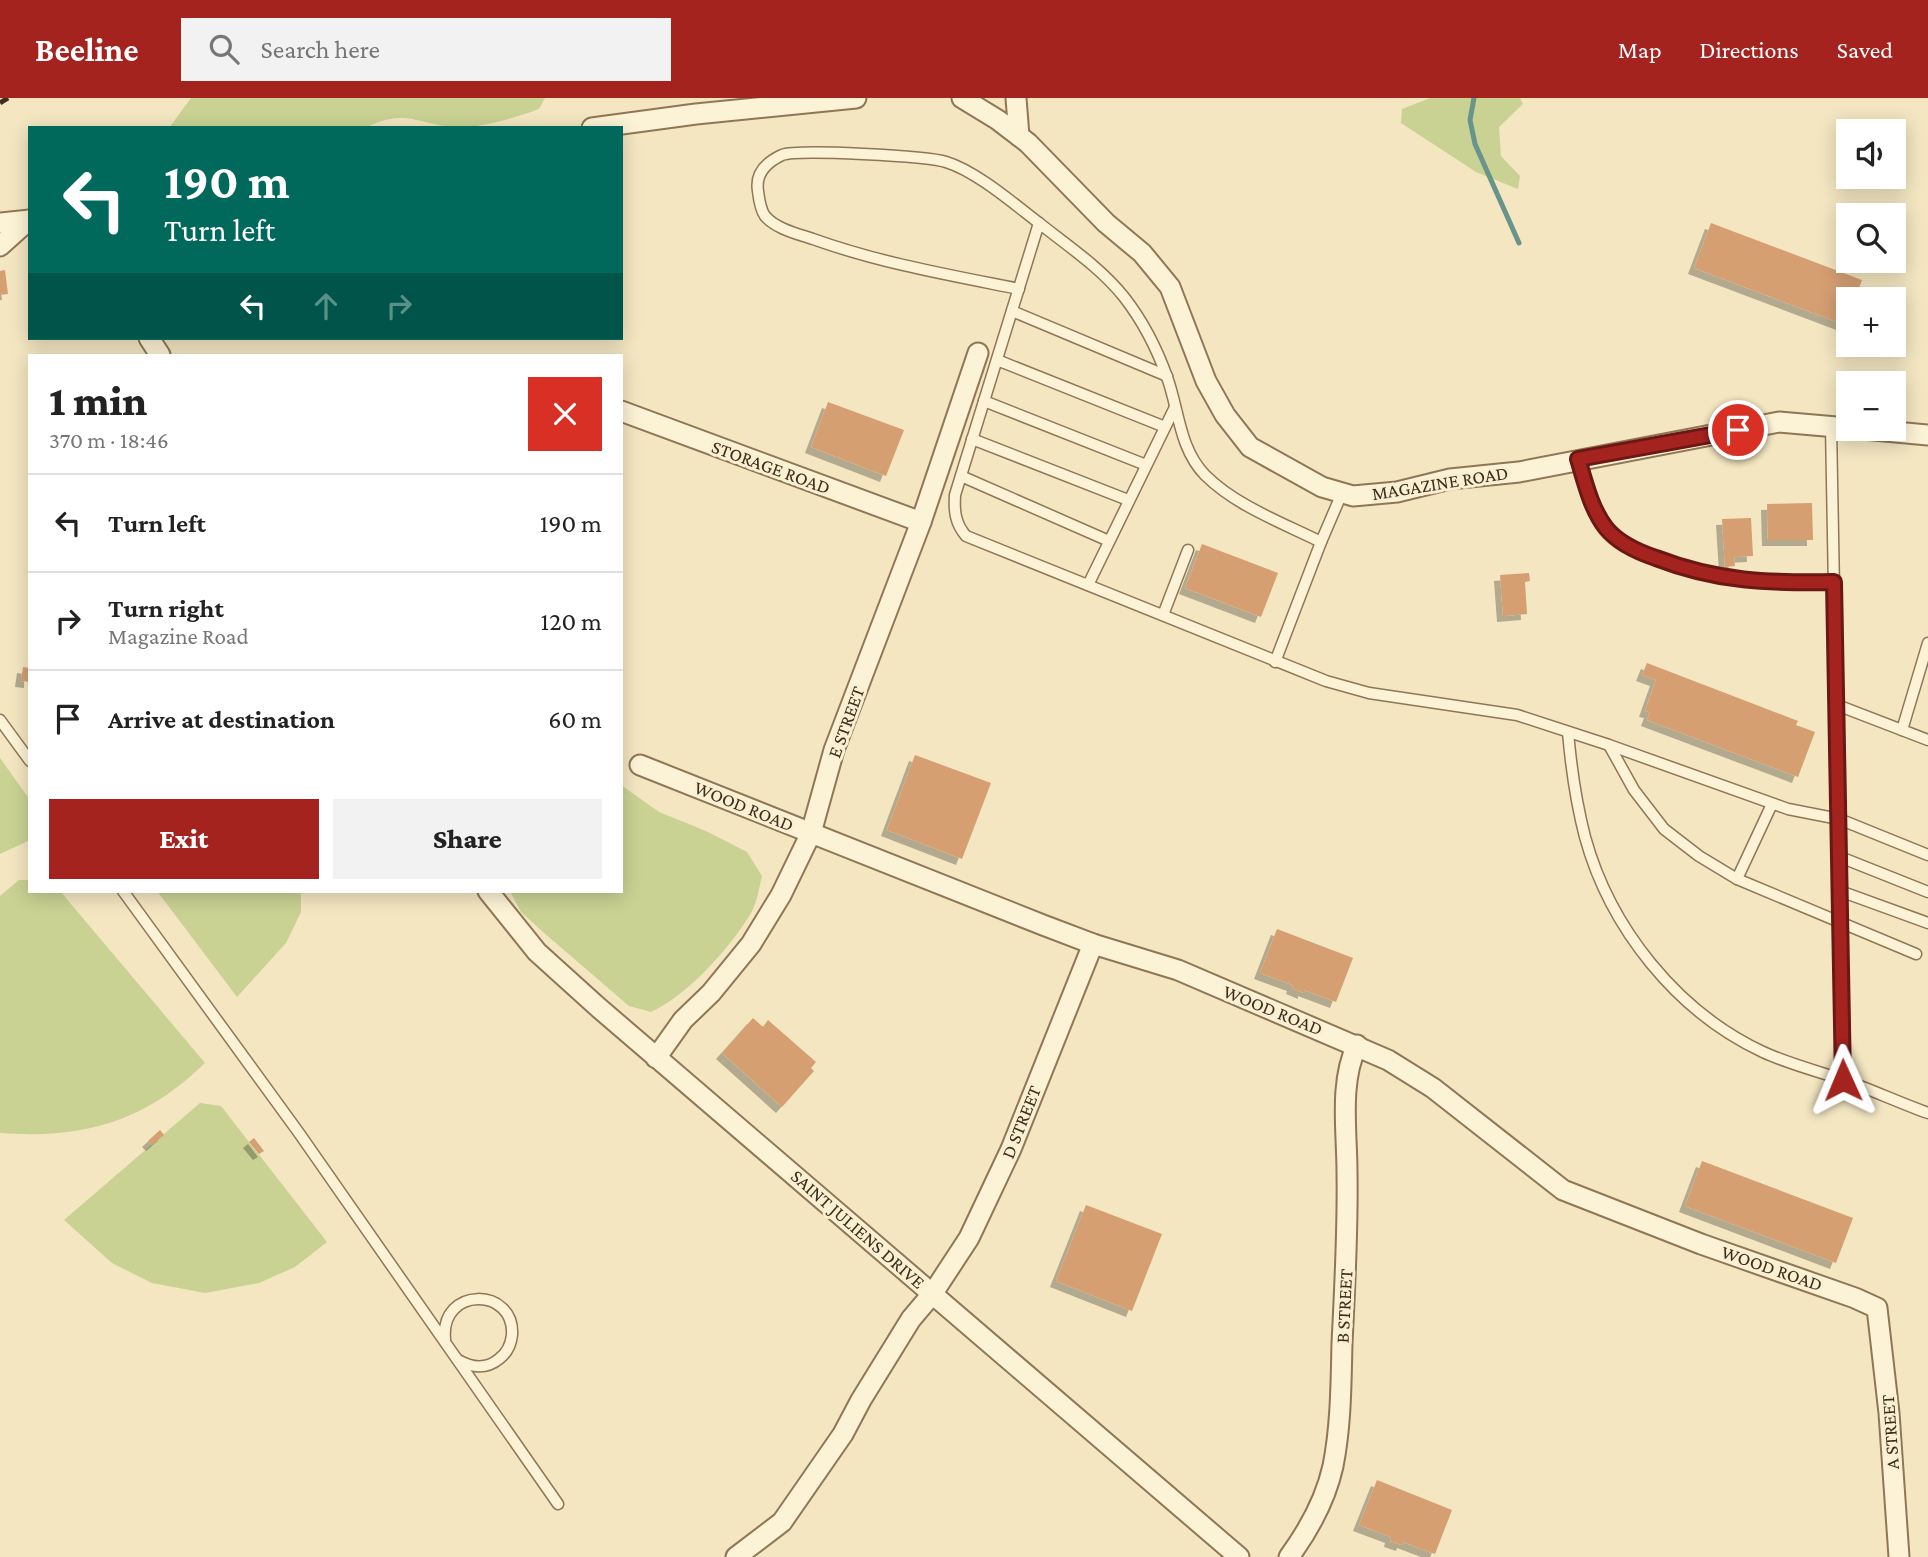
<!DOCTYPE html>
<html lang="en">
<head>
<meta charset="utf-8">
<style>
	body { margin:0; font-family:"Crimson Pro",serif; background:#f2f2f2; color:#222; height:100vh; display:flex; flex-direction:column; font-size:26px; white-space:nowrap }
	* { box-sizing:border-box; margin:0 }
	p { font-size:23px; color:#767676 }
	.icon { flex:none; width:38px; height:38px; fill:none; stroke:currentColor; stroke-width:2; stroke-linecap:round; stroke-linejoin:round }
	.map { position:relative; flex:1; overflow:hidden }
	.drawer { position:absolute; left:28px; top:256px; width:595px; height:539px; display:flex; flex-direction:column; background:#fff; border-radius:0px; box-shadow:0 4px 18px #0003 }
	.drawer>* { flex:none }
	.guide { position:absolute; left:28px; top:28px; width:595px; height:214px; border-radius:0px; box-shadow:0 4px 18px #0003; background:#00695c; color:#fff; overflow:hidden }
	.fabs { position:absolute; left:1836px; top:21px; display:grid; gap:14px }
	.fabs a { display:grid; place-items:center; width:70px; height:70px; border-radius:0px; background:#fff; box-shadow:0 4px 18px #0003; font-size:35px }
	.pin { position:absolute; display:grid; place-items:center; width:60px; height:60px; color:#fff; margin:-30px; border:4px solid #fff; border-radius:50%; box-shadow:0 2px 7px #0007 }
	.me { position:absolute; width:77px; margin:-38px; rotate:359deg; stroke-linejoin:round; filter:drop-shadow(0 0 5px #0008) }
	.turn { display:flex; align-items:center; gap:24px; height:147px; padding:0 21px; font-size:32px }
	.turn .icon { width:91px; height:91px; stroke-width:2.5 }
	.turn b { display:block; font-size:49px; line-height:60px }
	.lanes { display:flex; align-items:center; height:66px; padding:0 21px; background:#0003; justify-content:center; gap:35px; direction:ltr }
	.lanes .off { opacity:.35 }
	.round { display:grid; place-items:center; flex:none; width:74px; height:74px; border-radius:0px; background:#f2f2f2 }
	.overview { display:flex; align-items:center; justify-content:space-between; height:119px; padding:0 21px }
	h1 { font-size:42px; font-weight:800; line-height:52px }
	.action { display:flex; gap:14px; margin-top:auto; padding:14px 21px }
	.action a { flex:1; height:80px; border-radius:0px; background:#a4231f; color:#fff; font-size:28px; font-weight:800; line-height:80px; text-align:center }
	.action a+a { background:#f2f2f2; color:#222 }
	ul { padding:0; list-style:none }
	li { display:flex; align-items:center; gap:21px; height:98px; padding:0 21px; border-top:2px solid #e0e0e0 }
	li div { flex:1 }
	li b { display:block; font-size:26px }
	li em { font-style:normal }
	header { display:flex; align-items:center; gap:42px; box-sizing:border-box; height:98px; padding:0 35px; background:#a4231f; color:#fff }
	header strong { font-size:33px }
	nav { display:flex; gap:38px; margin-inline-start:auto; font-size:24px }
	.search { width:490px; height:63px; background:#f2f2f2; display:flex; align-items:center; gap:18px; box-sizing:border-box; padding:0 24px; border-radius:0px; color:#767676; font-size:26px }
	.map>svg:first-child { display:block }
	.green { fill:#c9d293 }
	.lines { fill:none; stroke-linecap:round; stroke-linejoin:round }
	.stream { stroke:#69948b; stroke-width:5 }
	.building { fill:#d59f72; filter:url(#shadow) }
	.service-casing { stroke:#8f7656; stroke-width:13 }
	.minor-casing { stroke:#8f7656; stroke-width:23 }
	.service { stroke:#fcf2d5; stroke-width:10 }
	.minor { stroke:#fcf2d5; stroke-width:19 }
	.rail { stroke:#3d2d1c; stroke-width:5; stroke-dasharray:12 12; stroke-linecap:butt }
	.route-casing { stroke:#6b1714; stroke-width:18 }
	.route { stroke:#a4231f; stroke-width:12 }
	.labels { text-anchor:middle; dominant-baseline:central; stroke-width:6; stroke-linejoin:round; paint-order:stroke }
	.street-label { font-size:19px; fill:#3d2d1c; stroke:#f9efd1 }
</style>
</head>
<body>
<header>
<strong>Beeline</strong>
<div class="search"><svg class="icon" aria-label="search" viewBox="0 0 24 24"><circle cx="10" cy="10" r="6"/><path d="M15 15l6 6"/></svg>Search here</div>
<nav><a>Map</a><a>Directions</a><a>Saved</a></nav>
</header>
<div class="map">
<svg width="1928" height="1459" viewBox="0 0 1928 1459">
	<defs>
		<filter id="shadow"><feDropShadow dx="-6" dy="6" stdDeviation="0" flood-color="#0004"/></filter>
	</defs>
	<rect width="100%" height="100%" fill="#f3e6c1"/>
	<g class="green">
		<path d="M191,0H545L539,11C517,19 478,31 454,29C416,26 405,10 365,30H169Z"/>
		<polygon points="1430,0 1520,0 1523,6 1499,29 1501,58 1520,78 1518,91 1476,74 1401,25 1402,11"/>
		<polygon points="0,660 30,702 30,742 0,756"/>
		<path d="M621,687L659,714L706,733L747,754L762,778C759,790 757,805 751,815C730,850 688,897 651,914L629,908L543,834L521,814L510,793H621Z"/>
		<path d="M19,782H30V793H60L205,965C144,1024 84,1041 0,1035V798Z"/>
		<polygon points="157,793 301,793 301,814 286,845 237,899"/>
		<polygon points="200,1005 221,1008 327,1144 295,1169 259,1185 205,1195 152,1185 112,1165 64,1122"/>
	</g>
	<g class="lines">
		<polyline class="stream" points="1474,0 1470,22 1475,46 1519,145"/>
	</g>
	<g class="building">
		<polygon points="1711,125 1862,182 1855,201 1848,201 1848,220 1845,227 1694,170"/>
		<polygon points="5,172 8,196 0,197 0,173"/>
		<polygon points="828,304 904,332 886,378 811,349"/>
		<polygon points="1812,405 1813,442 1768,442 1767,406"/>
		<polygon points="1751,420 1753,458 1734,459 1735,468 1725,469 1722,421"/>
		<polygon points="1202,446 1278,475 1261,519 1185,490"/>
		<polygon points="1529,475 1530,483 1525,484 1527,516 1503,518 1500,477"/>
		<polygon points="1647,565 1798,623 1796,627 1815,634 1798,679 1647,622 1650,614 1645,613 1656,582 1642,577"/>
		<polygon points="23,569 30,570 30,584 21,583"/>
		<polygon points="915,657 991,685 962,761 887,732"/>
		<polygon points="1277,831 1353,860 1336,904 1304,892 1304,895 1292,890 1293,887 1260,875"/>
		<polygon points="753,920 763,929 768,922 816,964 811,970 814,973 782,1009 722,955"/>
		<polygon points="160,1032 164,1037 152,1047 148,1043"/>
		<polygon points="254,1040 264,1053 259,1056 249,1044"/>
		<polygon points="1702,1063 1853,1120 1836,1165 1685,1108"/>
		<polygon points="1086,1107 1162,1136 1132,1213 1056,1183"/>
		<polygon points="1377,1382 1452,1412 1435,1456 1403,1444 1402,1447 1390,1443 1391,1439 1359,1427"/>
	</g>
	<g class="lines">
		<g class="service-casing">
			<g id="service">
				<path d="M1019,191C949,177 880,165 813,141C798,136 776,131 765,118C760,111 759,101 758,93C755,75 767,64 782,57C798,51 927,58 946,64C976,73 1014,106 1039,125"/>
				<polyline points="1012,213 1167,278"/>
				<polyline points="997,262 1165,329"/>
				<polyline points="984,303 1146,367"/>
				<polyline points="1831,328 1843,982"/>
				<polyline points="972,341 1128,402"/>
				<path d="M1579,362C1585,384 1591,408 1604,427C1615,443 1636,453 1653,459C1718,483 1766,485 1834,484"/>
				<polyline points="961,378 1109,443"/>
				<path d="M1342,395L1321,444C1283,425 1236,408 1205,377C1179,350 1179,312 1167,279C1157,251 1142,222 1124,199C1101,170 1068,148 1039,125L955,397C954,413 955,425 966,438L1326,583L1369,595L1517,617L1609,647L1788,711L1839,721L1928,757"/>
				<polyline points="1088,487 1175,309"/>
				<polyline points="1163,517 1188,452"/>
				<polyline points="1275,564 1321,444"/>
				<polyline points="1837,607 1928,642"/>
				<polyline points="0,622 30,663"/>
				<polyline points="1902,632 1928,545"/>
				<path d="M1568,634C1571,669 1576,704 1585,739C1610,830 1677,914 1763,954C1789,966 1817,973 1844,982C1872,992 1900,1005 1928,1015"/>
				<polyline points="1609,647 1634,692 1664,731 1699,758 1737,781 1916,856"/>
				<polyline points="1840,759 1928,794"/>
				<polyline points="1737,781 1772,706"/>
				<polyline points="123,793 299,1035 558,1406"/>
				<polyline points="1840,793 1928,825"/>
				<path d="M445,1241C440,1188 515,1189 512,1237C511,1246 507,1255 499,1261C487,1271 472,1270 458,1262"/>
			</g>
		</g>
		<g class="minor-casing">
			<g id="minor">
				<polyline points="962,0 998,22 1028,45 1106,125 1142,155 1170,189 1206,283 1225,317 1250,349 1322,389 1353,398 1397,394 1450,381 1519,374 1779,324 1848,330"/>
				<polyline points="1016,0 1019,38"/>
				<polyline points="592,30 696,16 856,0"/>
				<polyline points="0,125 30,122"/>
				<polyline points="0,148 29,122"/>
				<polyline points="149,240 160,257"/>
				<polyline points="621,313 921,424"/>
				<polyline points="1863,331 1928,337"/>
				<polyline points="640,667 1043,827 1093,846 1178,872 1388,962 1433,990 1563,1092 1701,1146 1855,1200 1877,1210 1889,1315 1899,1459"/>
				<polyline points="488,793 537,854 599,910 1239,1459"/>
				<polyline points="656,960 683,922 711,895 751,846 781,797 811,735 834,652 921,424 978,255"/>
				<polyline points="736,1459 782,1424 843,1336 861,1302 911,1221 933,1195 969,1140 1011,1051 1093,846"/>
				<path d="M1289,1459C1308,1433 1326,1400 1333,1368C1341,1328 1341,1286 1342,1245C1345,1188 1348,1131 1347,1074C1347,1033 1339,985 1357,947"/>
			</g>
		</g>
		<use href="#service" class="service"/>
		<use href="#minor" class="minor"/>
		<polyline class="rail" points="0,5 8,0"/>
	</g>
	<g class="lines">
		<g class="route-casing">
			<path id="route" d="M1738,332L1578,361C1585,384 1591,411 1606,430C1618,445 1638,454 1656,460C1718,484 1768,485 1834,484L1843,982"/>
		</g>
		<use href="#route" class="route"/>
	</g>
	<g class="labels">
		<g class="street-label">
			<text transform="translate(771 369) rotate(20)">STORAGE ROAD</text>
			<text transform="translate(1440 385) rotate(-9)">MAGAZINE ROAD</text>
			<text transform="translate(846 624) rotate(-70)">E STREET</text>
			<text transform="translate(744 708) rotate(22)">WOOD ROAD</text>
			<text transform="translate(1273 912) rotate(22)">WOOD ROAD</text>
			<text transform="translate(1021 1024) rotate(-68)">D STREET</text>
			<text transform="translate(858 1131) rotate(41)">SAINT JULIENS DRIVE</text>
			<text transform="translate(1772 1170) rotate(19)">WOOD ROAD</text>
			<text transform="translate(1344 1208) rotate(-87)">B STREET</text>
			<text transform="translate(1890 1334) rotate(-94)">A STREET</text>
		</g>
	</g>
</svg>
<div class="fabs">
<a><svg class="icon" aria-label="sound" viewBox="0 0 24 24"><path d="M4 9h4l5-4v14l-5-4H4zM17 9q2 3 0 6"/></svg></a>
<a><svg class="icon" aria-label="search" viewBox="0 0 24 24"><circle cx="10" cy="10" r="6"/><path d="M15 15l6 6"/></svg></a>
<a>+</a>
<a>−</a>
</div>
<div class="pin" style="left:1738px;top:332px;background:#d93025"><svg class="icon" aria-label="arrive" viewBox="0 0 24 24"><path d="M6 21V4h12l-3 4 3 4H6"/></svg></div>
<svg class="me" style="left:1843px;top:982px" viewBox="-20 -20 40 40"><path d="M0-17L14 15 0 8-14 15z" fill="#a4231f" stroke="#fff" stroke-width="4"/></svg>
<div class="guide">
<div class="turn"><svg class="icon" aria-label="left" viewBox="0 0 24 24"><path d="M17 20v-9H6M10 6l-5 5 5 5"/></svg><div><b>190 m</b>Turn left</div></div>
<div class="lanes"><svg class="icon" aria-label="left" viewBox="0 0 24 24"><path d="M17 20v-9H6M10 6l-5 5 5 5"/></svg><svg class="icon off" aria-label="ahead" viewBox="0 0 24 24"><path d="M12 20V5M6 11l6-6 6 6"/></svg><svg class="icon off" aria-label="right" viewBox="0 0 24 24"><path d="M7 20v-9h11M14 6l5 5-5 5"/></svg></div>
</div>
<section class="drawer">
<div class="overview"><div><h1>1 min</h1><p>370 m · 18:46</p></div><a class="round" style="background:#d93025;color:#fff"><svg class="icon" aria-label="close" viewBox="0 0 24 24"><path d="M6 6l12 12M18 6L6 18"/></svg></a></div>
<ul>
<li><svg class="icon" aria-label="left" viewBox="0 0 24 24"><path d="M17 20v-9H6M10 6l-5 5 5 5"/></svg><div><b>Turn left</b></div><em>190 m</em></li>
<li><svg class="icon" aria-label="right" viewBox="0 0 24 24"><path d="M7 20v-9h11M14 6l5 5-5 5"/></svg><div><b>Turn right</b><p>Magazine Road</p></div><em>120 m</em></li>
<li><svg class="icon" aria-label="arrive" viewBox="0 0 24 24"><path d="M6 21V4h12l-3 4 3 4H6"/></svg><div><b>Arrive at destination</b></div><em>60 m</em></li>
</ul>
<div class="action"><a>Exit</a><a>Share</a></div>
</section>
</div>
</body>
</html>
